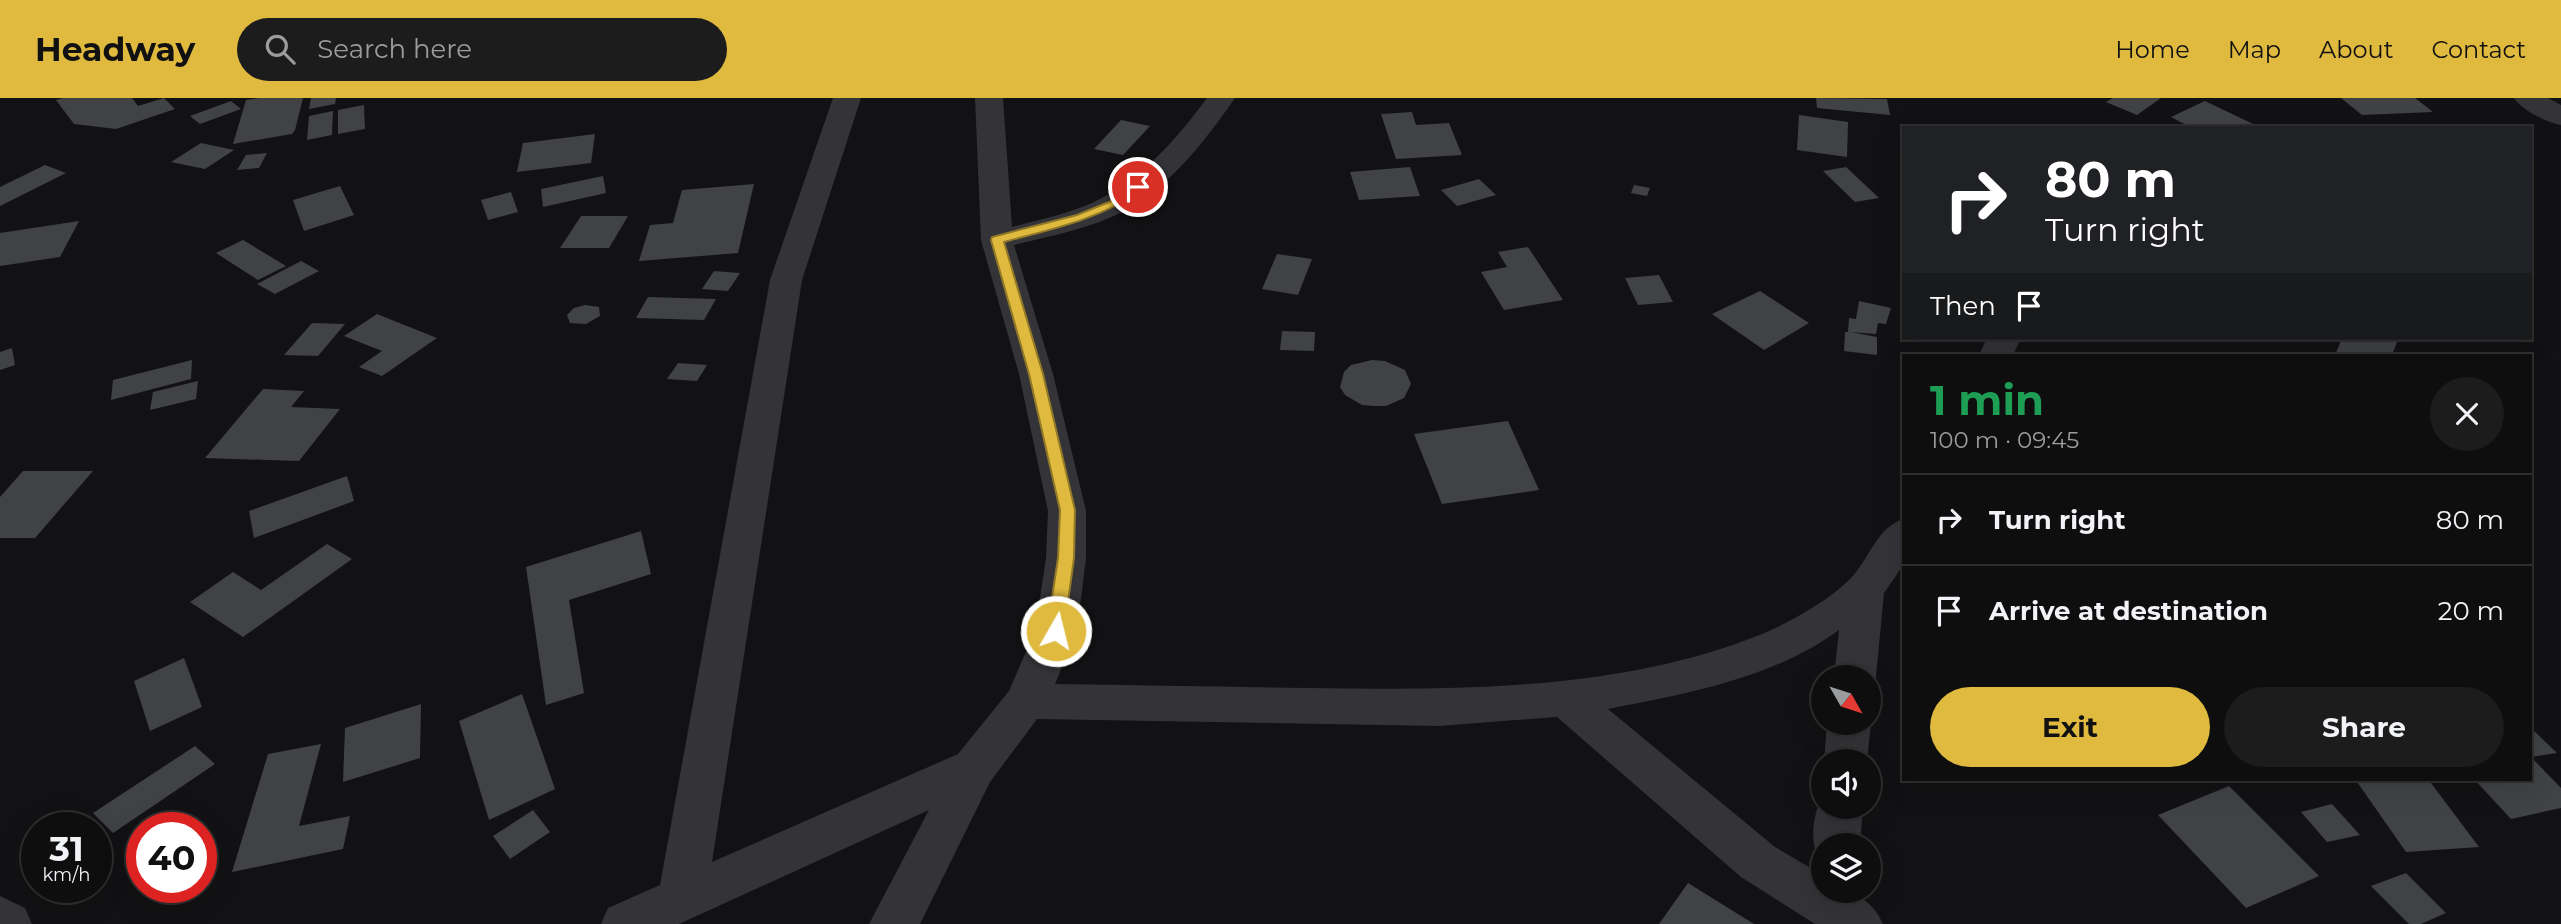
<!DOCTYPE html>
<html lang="en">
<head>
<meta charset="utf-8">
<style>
	body { margin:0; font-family:Montserrat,sans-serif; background:#1c1c1d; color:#f1f3f6; height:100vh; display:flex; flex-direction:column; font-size:26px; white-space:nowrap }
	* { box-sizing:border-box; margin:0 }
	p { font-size:23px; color:#9b9c9e }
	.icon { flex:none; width:38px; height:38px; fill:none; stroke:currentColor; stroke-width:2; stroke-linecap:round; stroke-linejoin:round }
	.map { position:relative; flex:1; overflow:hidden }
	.side { position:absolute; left:1902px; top:256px; width:630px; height:427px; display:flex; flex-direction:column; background:#0e0e0f; border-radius:0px; box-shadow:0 7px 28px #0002,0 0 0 2px #2e2e2f }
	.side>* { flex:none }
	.hud { position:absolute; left:1902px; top:28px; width:630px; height:214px; border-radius:0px; box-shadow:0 7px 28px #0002,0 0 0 2px #2e2e2f; background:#202124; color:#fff; overflow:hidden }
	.needle { width:46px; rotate:129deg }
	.buttons { position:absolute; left:1811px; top:567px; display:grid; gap:14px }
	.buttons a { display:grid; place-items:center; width:70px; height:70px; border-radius:50%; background:#0e0e0f; box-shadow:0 7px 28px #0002,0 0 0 2px #2e2e2f; font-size:35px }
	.speed { position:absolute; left:21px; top:714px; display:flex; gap:14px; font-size:35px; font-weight:700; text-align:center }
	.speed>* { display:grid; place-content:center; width:91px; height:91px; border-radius:50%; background:#0e0e0f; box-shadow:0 7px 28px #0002,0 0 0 2px #2e2e2f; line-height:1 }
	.speed small { font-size:18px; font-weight:400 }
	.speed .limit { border:10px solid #d22; background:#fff; color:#111 }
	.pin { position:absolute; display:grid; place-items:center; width:60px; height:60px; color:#fff; margin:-30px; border:4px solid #fff; border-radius:50%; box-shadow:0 2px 7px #0007 }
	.me { position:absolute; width:77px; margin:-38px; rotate:8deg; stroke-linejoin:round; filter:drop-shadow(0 0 5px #0008) }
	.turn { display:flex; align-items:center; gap:24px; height:147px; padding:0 28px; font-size:32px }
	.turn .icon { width:91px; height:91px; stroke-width:2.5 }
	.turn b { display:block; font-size:49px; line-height:60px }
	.then { display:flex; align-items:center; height:66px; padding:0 28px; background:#0003; gap:14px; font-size:26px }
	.round { display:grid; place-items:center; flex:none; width:74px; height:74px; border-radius:37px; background:#1c1c1d }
	.summary { display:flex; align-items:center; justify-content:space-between; height:119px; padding:0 28px }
	h1 { font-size:42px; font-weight:700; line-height:52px; color:#1e9e55 }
	.action { display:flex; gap:14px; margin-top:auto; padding:14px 28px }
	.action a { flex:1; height:80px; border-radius:42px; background:#dfba3e; color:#111; font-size:28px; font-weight:700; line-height:80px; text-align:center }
	.action a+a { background:#1c1c1d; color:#f1f3f6 }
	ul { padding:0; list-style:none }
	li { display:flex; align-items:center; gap:21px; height:91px; padding:0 28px; border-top:2px solid #2e2e2f }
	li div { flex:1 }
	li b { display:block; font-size:26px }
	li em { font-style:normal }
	header { display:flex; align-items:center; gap:42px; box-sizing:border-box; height:98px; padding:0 35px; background:#dfba3e; color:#111 }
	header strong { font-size:33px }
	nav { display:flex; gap:38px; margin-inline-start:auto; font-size:24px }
	.search { width:490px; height:63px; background:#1c1c1d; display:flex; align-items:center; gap:18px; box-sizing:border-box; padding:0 24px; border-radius:38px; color:#9b9c9e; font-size:26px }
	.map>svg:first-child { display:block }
	.building { fill:#414246 }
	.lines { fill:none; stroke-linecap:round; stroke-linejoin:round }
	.minor { fill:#343438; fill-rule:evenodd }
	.route { fill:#dfba3e; stroke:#917928; stroke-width:2 }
</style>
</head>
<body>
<header>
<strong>Headway</strong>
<div class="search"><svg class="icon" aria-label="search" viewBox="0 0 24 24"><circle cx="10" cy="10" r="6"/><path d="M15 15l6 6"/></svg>Search here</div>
<nav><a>Home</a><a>Map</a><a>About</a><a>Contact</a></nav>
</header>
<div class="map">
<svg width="2561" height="826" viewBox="0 0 2561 826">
	<rect width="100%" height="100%" fill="#121214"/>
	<g class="building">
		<polygon points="63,0 132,0 138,8 164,0 175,11 116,31 74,26 56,2"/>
		<polygon points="259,0 303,0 295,32 292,36 233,46 246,2"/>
		<polygon points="311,0 336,0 335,6 309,11"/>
		<polygon points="1816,0 1887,1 1890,17 1817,10"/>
		<polygon points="2113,0 2161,0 2137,17 2106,4"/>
		<polygon points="2341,0 2415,0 2433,14 2362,17"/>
		<polygon points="231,3 241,11 200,26 190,18"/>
		<polygon points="2205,3 2253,26 2245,30 2221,30 2214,27 2208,30 2192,30 2171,19"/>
		<polygon points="364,7 365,31 338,36 338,12"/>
		<polygon points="333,13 332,37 307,42 309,18"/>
		<polygon points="1412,14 1416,27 1449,25 1462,57 1396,61 1381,16"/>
		<polygon points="1799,17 1848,24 1847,59 1797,52"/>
		<polygon points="1121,22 1150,28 1123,57 1094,51"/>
		<polygon points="595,36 591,65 517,74 523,45"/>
		<polygon points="201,45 234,52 205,71 171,64"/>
		<polygon points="267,55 259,70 237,72 246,57"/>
		<polygon points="45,67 66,75 0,108 0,89"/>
		<polygon points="1410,69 1420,98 1359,102 1350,74"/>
		<polygon points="1846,69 1879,100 1855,104 1823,73"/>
		<polygon points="603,78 606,95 543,109 541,91"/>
		<polygon points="1479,81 1496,97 1457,108 1441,92"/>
		<polygon points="754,86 738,155 639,163 650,127 673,125 682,92"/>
		<polygon points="1634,87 1650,90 1647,98 1631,95"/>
		<polygon points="340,88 354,117 304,133 293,102"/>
		<polygon points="511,94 518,114 488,122 481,102"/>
		<polygon points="581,118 628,118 609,150 560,150"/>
		<polygon points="79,123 60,159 0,168 0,135"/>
		<polygon points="243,142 286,168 258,182 216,155"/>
		<polygon points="1528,149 1563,202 1504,212 1481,174 1507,169 1498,154"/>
		<polygon points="1277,156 1312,161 1298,197 1262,191"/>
		<polygon points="301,163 319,173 275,196 257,186"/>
		<polygon points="714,173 740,175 728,193 702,191"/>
		<polygon points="1659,177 1673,204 1638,207 1625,180"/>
		<polygon points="1760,193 1809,225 1764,252 1712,216"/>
		<polygon points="648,199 716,201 704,222 636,220"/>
		<polygon points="1859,203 1891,210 1886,226 1878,225 1876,236 1851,234 1877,239 1877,257 1844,253 1845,234 1848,234 1849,220 1856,221"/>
		<polygon points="585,207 599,209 600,218 586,226 570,225 567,217 574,210"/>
		<polygon points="377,216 437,240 382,278 359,269 382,253 344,238"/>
		<polygon points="312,225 345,226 318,258 284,257"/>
		<polygon points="1282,233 1315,234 1314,253 1280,252"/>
		<polygon points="2342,240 2384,240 2397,244 2392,257 2335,257"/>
		<polygon points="12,250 15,267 0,272 0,254"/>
		<polygon points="192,262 191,281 111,302 113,282"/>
		<polygon points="1372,262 1385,263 1405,272 1411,286 1404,300 1386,308 1374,308 1362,307 1345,297 1340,289 1344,274 1351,267"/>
		<polygon points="678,265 707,267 697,283 667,281"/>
		<polygon points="198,283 196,301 150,312 153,294"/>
		<polygon points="263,291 304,293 291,309 340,311 299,363 205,360"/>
		<polygon points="1508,323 1539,392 1442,406 1414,336"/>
		<polygon points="23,373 93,373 35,440 0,440 0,399"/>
		<polygon points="347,378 354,403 254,440 249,413"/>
		<polygon points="641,433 651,476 569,502 584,595 546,607 526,469"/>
		<polygon points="327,446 352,461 243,539 190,504 233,474 261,492"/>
		<polygon points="184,560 202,609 150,633 134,583"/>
		<polygon points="522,596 555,691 489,722 459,623"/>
		<polygon points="421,606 420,660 343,684 345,630"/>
		<polygon points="2530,629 2557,655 2531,659 2561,690 2561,710 2511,721 2474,681 2530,681"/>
		<polygon points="321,646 299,728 350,718 343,751 232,774 268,656"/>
		<polygon points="195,648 215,666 113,735 93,715"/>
		<polygon points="2355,681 2428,681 2479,749 2406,754"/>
		<polygon points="2229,688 2319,778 2246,810 2158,717"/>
		<polygon points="2332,706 2360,737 2327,744 2301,714"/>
		<polygon points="533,712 550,734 510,761 493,738"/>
		<polygon points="2406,775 2446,815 2421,826 2409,826 2371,788"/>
		<polygon points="1688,785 1754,826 1659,826"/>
	</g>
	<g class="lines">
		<g class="minor">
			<path d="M833,0H861L802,182L712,764L958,656L1009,593L1035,533L1046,460L1048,413L1019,276L981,142L975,0H1003L1012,129C1041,121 1073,115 1100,101C1144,79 1179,38 1207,0H1235C1205,43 1169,90 1122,114C1089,131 1050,138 1014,147L1053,276L1086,413V460L1077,533L1055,586C1140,587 1225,589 1309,590C1455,592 1611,593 1749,541C1780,530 1826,505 1849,482C1869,463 1876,429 1904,421V466L1884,495L1876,579L1870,591L1869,579H1834L1839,532C1774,580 1686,596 1608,611L1775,749L1824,778V793C1852,793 1871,799 1883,826H1815L1741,779L1557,619L1439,628L1037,621L990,684L920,826H869L929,712L679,826H601L608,810L660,787L770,182Z"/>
			<path d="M2514,0H2548L2561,7V27C2546,24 2523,13 2514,0Z"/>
			<polygon points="1987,240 2021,240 2013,257 1979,257"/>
			<polygon points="1869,621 1871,625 1867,663 1824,665 1827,625 1869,625"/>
			<path d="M1824,695V709H1863L1860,747H1824V763L1819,762C1809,740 1813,716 1824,695Z"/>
			<polygon points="0,798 25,810 32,826 0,826"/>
		</g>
	</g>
	<path class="route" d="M1138,85L1142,86V92C1100,121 1053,131 1004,144L1043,276L1075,412L1074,460L1064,533L1062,537H1050L1047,533L1058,460L1060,412L1029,276L991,142L992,139L1077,117L1109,104Z"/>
</svg>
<div class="buttons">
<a><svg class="needle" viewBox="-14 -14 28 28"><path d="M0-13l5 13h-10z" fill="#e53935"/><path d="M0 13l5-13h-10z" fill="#9b9c9e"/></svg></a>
<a><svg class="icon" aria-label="sound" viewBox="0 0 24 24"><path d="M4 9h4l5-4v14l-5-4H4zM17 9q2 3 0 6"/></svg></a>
<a><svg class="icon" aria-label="layers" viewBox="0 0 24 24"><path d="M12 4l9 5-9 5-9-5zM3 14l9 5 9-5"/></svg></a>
</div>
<div class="speed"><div>31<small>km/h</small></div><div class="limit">40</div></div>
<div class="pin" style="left:1138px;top:89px;background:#d93025"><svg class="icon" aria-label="arrive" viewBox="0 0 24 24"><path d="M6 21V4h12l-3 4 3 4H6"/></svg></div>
<svg class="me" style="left:1056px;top:533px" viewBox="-20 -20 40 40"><circle r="17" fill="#dfba3e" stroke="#fff" stroke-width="3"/><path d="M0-11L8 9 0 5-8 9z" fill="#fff"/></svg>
<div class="hud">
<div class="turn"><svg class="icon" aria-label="right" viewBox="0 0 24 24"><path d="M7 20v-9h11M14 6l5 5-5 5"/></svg><div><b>80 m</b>Turn right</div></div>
<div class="then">Then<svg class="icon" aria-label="arrive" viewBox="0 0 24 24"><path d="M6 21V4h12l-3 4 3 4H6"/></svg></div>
</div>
<section class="side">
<div class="summary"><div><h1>1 min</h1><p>100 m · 09:45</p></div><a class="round"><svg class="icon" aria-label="close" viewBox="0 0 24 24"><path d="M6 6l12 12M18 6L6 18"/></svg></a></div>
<ul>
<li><svg class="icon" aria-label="right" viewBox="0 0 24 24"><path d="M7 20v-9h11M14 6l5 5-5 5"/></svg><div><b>Turn right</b></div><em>80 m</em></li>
<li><svg class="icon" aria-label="arrive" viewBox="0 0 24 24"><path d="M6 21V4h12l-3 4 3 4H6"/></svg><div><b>Arrive at destination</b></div><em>20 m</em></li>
</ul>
<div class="action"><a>Exit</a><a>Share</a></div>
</section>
</div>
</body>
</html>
